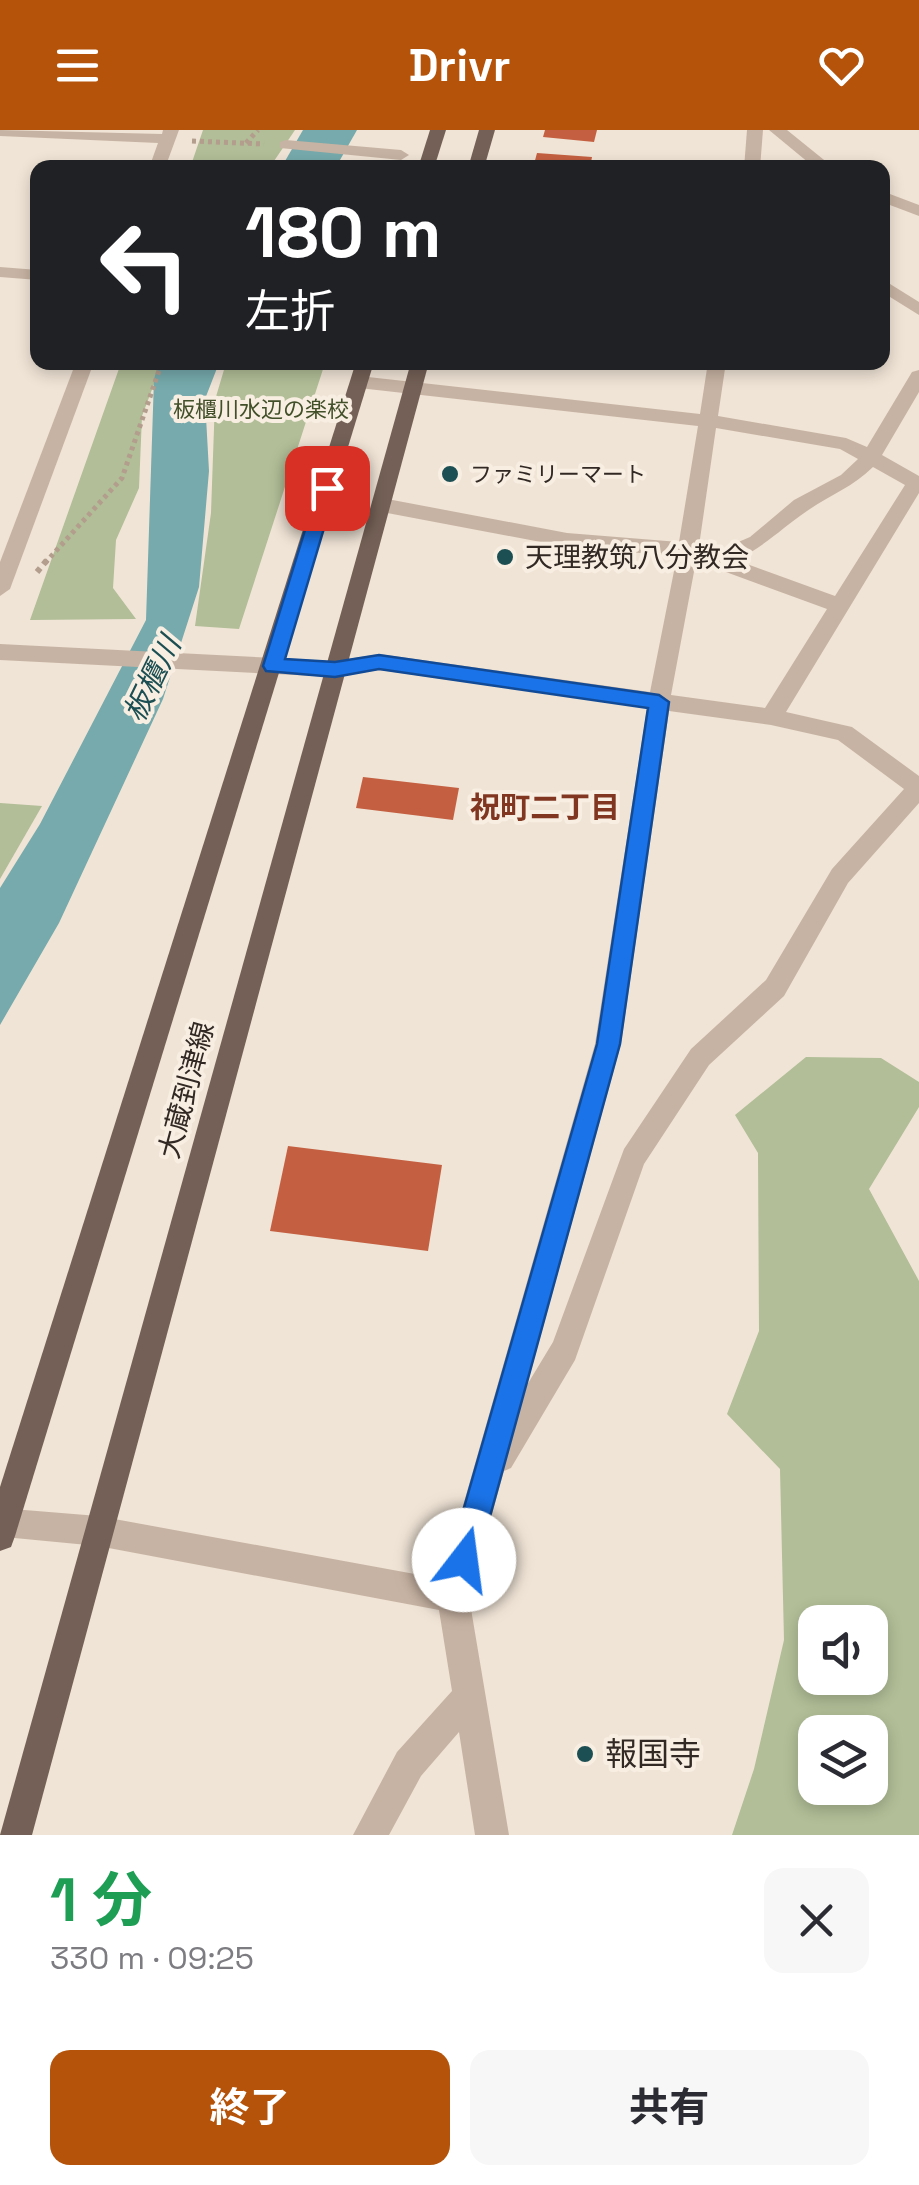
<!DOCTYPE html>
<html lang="ja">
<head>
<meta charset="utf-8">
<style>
	body { margin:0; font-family:"Space Grotesk","Noto Sans JP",sans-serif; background:#f7f7f7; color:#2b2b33; height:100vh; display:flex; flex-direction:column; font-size:38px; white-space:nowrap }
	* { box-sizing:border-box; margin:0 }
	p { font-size:32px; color:#7c7c81 }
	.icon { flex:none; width:55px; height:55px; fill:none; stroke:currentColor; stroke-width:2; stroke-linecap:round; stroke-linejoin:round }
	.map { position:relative; height:1705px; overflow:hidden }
	.details { display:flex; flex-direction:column; background:#fff; flex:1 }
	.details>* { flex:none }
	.banner { position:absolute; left:30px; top:30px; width:860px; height:210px; border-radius:20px; box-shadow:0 5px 15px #0003; background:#202124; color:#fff; overflow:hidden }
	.controls { position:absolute; left:798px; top:1475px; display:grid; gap:20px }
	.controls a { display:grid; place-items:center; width:90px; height:90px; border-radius:20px; background:#fff; box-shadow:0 5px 15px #0003; font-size:50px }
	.pin { position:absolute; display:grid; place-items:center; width:85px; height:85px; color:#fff; margin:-42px; border-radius:20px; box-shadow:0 5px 15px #0006 }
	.me { position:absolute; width:110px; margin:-55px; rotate:15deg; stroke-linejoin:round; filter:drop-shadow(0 0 8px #0008) }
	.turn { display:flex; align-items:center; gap:35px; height:210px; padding:0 50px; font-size:45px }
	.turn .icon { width:130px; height:130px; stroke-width:2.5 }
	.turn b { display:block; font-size:70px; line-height:85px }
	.round { display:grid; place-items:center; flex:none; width:105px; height:105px; border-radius:20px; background:#f7f7f7 }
	.summary { display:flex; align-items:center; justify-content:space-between; height:170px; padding:0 50px }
	h1 { font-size:60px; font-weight:700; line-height:75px; color:#1e9e55 }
	.cta { display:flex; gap:20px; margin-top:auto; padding:20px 50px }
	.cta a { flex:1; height:115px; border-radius:20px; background:#b45309; color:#fff; font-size:40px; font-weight:700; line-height:115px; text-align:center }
	.cta a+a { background:#f7f7f7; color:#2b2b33 }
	header { display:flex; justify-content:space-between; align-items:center; height:130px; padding:0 50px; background:#b45309; color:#fff; font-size:45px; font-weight:700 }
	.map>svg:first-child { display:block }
	.green { fill:#b1be97; fill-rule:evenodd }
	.water { fill:#76aaac }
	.building { fill:#c46041 }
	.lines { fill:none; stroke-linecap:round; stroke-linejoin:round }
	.path-far1 { stroke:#b39d8d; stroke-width:5; stroke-dasharray:4 4; stroke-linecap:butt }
	.path { stroke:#b39d8d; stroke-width:6; stroke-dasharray:5 5; stroke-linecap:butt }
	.minor { fill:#c7b3a3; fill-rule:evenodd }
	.major { fill:#746056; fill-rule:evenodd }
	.route { fill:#1a73e8; stroke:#114b97; stroke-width:2.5 }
	.poi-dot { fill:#1c4f53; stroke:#f8eee2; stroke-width:4 }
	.labels { text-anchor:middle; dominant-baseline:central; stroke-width:8; stroke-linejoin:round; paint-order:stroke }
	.far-park-label { font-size:22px; fill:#425029; stroke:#f8eee2 }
	.far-poi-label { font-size:22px; fill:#322925; stroke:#f8eee2; text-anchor:start }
	.poi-label { font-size:28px; fill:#322925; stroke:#f8eee2; text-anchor:start }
	.street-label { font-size:28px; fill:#322925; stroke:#f8eee2 }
	.water-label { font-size:30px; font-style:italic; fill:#1c4f53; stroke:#f8eee2 }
	.neighbourhood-label { font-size:30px; font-weight:bold; fill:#803620; stroke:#f8eee2 }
	.near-poi-label { font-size:32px; fill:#322925; stroke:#f8eee2; text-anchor:start }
</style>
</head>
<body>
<header><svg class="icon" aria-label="menu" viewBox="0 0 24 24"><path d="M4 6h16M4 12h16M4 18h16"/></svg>Drivr<svg class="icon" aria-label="heart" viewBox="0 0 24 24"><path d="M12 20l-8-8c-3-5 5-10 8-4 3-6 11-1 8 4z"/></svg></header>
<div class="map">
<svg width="919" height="1705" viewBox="0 0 919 1705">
	<rect width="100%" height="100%" fill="#f0e4d6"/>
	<g class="green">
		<polygon points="203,0 295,0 270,37 190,38"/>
		<polygon points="121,233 162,233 142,286 139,358 116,410 113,458 136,489 30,490"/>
		<polygon points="226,233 325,233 239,499 195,496 211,383 215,270"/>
		<polygon points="0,673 42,676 0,749"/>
		<path d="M806,927L881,928L919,952V977L869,1059L919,1151V1705H732L754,1639L784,1510L780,1339L727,1284L759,1201L758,1023L735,985ZM815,1492H870V1548H815ZM815,1602H870V1658H815Z"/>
	</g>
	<g class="water">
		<polygon points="303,0 357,0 336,37 281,38"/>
		<polygon points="159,233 219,233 205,269 209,341 199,457 163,569 59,793 0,895 0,758 40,694 146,490 154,249"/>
	</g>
	<g class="building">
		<polygon points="545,0 597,0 594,12 543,7"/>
		<polygon points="537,23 592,27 590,38 533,38"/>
		<polygon points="363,647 459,658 453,690 356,678"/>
		<polygon points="288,1016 442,1035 428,1121 270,1101"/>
	</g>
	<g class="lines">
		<g class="path-far1">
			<polyline points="192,11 264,14"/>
			<polyline points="246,13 258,0"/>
			<polyline points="45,433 122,348 162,232"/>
		</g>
		<polyline class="path" points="37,442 47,430"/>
		<g class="minor">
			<polygon points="0,0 162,4 163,0 179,0 165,38 149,38 158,13 0,6"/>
			<polygon points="747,0 763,0 760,38 744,38"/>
			<polygon points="769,0 787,0 834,38 815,38"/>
			<polygon points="286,10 401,20 409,25 401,30 280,18 280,12"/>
			<polygon points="882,61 919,75 919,86 882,72"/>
			<polygon points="0,137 38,140 38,150 0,147"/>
			<polygon points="882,149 919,172 919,185 882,162"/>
			<polygon points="76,232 94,232 10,459 0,466 0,432"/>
			<path d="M708,232H726L718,286L846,308L867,317L912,242L919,240V262L882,325L919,346V363L786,582L852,597L919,646V673L848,753L784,866L709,935L644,1034L575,1230L511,1338L504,1341L469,1467L509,1705H475L459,1602L421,1646L389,1705H353L397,1622L452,1561L439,1480L98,1416L4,1407L0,1406V1378L98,1386L442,1449L595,914L647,578L379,540L335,547L0,530V514L335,531L379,524L650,562L677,426L567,417L382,382L372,375L382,368L567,403L679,412L698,296L359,258L350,252L359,246L700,284ZM716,298L840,319L858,329L841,345L794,370L750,407L715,422L699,416ZM873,337L905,355L835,466L736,430C764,417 782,398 807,381C830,365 853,357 873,337ZM696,431L827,479L765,578L671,565ZM669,581L771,595L838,610L904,659L832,739L766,850L691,919L624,1019L553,1212L527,1255L621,914Z"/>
		</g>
		<g class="major">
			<polygon points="430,0 446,0 434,38 418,38"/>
			<polygon points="479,0 495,0 484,38 468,38"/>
			<polygon points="356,232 374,232 15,1406 11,1417 0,1421 0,1357"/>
			<polygon points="411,232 429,232 32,1705 0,1705"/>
		</g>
	</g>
	<polygon class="route" points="327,352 336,358 285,529 335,532 379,525 659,565 669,572 620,914 478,1430 474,1440 464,1444 453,1440 449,1430 597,914 648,578 379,539 335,547 266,541 263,536 318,358"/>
	<g class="poi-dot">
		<circle cx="450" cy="344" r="10"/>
		<circle cx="505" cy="427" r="10"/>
		<circle cx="585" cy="1624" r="10"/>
	</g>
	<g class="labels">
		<g class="far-park-label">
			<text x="261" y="279">板櫃川水辺の楽校</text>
		</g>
		<g class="far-poi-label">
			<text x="470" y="344">ファミリーマート</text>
		</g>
		<g class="poi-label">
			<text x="525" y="427">天理教筑八分教会</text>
		</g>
		<g class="street-label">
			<text transform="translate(186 960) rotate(-75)">大蔵到津線</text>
		</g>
		<g class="water-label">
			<text transform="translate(152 549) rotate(-64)">板櫃川</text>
		</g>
		<g class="neighbourhood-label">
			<text x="545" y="677">祝町二丁目</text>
		</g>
		<g class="near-poi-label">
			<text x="605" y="1624">報国寺</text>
		</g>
	</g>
</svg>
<div class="controls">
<a><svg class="icon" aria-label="sound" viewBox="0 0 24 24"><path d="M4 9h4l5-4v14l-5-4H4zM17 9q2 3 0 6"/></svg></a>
<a><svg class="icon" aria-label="layers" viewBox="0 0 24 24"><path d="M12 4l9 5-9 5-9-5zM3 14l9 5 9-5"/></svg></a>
</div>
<div class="pin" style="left:327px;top:358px;background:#d93025"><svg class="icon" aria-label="arrive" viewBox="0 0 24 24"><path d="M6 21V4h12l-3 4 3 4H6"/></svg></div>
<svg class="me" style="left:464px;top:1430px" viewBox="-20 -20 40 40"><circle r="19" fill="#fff"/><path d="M0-13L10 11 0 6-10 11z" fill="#1a73e8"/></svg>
<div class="banner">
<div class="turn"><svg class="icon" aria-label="left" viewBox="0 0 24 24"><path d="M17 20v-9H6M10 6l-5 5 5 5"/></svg><div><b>180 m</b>左折</div></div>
</div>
</div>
<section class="details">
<div class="summary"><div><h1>1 分</h1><p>330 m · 09:25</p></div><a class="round"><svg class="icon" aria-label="close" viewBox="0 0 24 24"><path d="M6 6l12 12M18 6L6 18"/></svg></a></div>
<div class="cta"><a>終了</a><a>共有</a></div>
</section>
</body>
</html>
